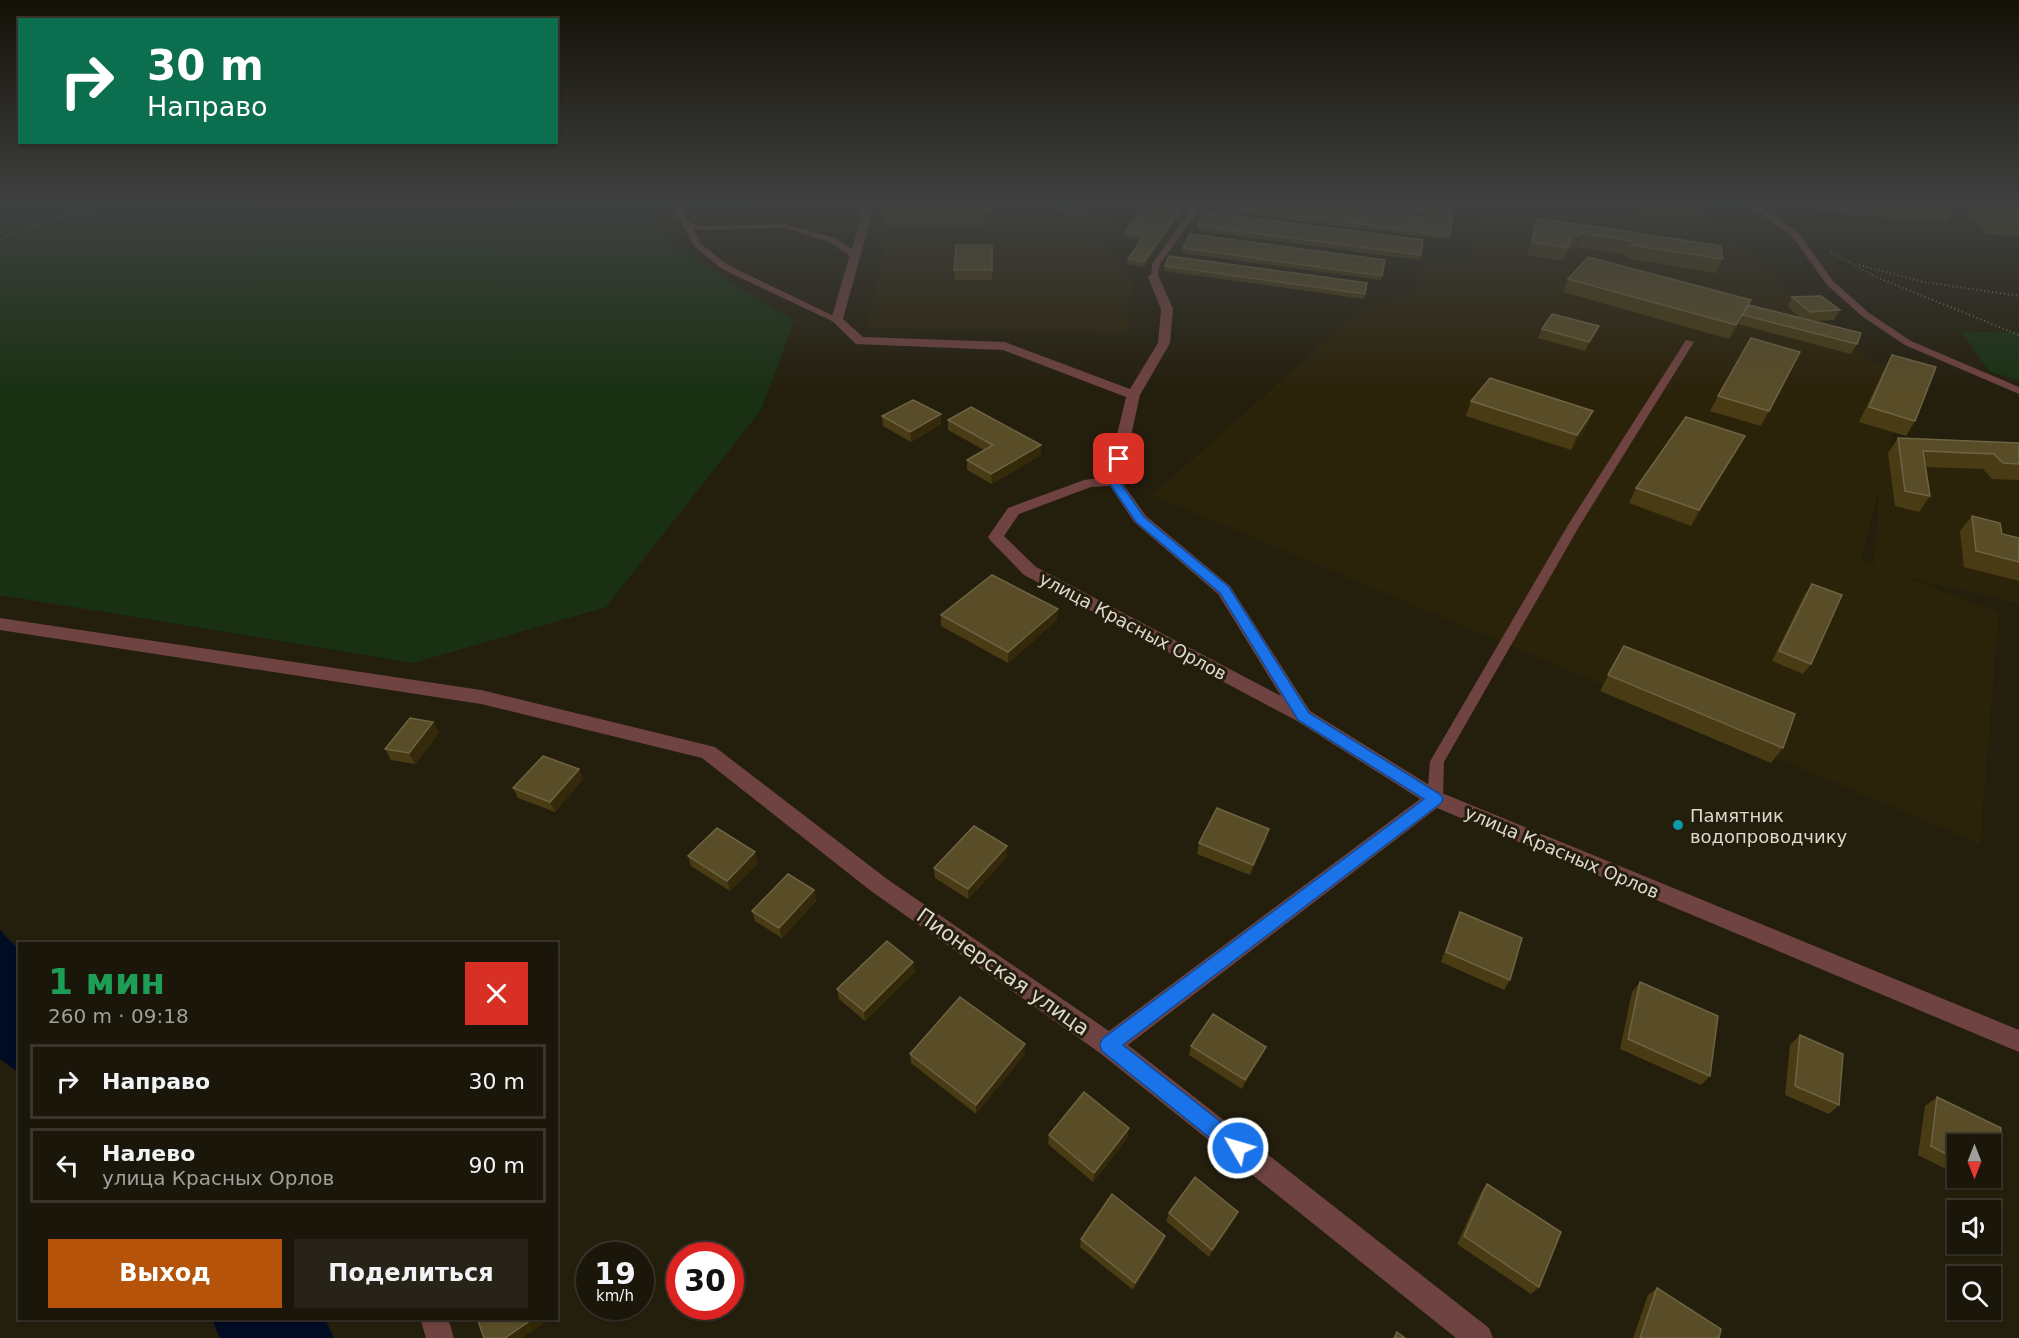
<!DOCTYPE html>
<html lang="ru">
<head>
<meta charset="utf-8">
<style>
	body { margin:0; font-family:"DejaVu Sans",sans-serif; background:#282318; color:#f1f3f6; height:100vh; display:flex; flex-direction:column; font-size:22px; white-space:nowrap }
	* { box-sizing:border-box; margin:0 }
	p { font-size:20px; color:#a09f9c }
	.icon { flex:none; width:33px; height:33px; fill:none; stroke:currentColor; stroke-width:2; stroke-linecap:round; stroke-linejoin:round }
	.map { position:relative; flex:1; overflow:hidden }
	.details { position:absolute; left:18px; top:942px; width:540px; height:378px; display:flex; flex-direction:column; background:#1b160a; border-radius:0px; box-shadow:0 2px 4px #0004,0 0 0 2px #39352b }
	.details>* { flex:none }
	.hud { position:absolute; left:18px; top:18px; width:540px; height:126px; border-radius:0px; box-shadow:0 2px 4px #0004,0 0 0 2px #39352b; background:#0b6e4f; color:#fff; overflow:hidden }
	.needle { width:39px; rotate:180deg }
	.tools { position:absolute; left:1947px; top:1134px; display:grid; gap:12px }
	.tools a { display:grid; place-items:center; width:54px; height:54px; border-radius:0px; background:#1b160a; box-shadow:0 2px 4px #0004,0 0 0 2px #39352b; font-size:30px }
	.speed { position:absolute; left:576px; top:1242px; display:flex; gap:12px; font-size:30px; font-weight:700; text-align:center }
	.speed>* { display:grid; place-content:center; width:78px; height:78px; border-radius:50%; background:#1b160a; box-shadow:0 2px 4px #0004,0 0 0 2px #39352b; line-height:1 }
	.speed small { font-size:15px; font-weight:400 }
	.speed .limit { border:9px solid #d22; background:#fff; color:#111 }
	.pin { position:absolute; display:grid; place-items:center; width:51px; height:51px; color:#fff; margin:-26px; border-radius:12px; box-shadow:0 3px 9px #0006 }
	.me { position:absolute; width:66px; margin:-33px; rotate:308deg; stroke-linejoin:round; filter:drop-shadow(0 0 4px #0008) }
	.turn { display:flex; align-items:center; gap:21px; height:126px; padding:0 30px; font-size:27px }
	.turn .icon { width:78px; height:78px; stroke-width:2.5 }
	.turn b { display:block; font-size:42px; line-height:51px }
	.round { display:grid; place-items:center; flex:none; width:63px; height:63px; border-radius:0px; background:#282318 }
	.headline { display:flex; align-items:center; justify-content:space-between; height:102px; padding:0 30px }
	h1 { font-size:36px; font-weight:800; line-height:45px; color:#1e9e55 }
	.primary-button { display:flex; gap:12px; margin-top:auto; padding:12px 30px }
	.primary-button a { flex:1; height:69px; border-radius:0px; background:#b45309; color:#fff; font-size:24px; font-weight:800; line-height:69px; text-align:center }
	.primary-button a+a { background:#282318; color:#f1f3f6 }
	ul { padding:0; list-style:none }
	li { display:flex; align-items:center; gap:18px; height:75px; margin:0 12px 9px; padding:0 18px; border:3px solid #39352b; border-radius:0px }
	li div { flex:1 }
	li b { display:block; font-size:22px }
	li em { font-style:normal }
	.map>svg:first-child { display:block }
	.built { fill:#2b220a; fill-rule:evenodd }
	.green { fill:#193012 }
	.water { fill:#000b24 }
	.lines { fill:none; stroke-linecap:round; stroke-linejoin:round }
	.path { stroke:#7d786a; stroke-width:2; stroke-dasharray:1 3; stroke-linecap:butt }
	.service { fill:#6f4341; fill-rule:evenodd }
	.minor { fill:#6f4341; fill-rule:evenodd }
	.wall { fill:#493c14 }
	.shaded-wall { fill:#342909 }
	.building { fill:#594d28; stroke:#6e6342; stroke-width:1.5 }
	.route { fill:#1a73e8; stroke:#114b97; stroke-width:1.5 }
	.culture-dot { fill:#0f9aa8; stroke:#241e0d; stroke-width:2 }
	.labels { text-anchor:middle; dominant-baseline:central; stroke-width:6; stroke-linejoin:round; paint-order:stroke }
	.street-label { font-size:18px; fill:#ded9cf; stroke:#241e0d }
	.poi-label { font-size:18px; fill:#ded9cf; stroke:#241e0d; text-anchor:start }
	.near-street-label { font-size:21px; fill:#ded9cf; stroke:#241e0d }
</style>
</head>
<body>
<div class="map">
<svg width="2019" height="1338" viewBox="0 0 2019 1338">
	<rect width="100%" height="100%" fill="#241e0d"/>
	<g class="built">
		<polygon points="883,206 1125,206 1101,240 1131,280 1128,333 867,328 884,251 875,242 880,209"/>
		<path d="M1475,206H1702L1796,297L1873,363L1910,364L1890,446L2019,456V604L1905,577L1999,612L1980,844L1152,495L1363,308L1414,291L1422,266H1468ZM1879,490L1874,564L1873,565L1861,560Z"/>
	</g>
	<g class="green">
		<polygon points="0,206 662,206 652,223 669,244 794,321 761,410 606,607 414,663 0,595"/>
		<polygon points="1961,331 2019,333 2019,381 1989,371"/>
	</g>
	<g class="water">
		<polygon points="0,930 19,950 19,1073 0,1059"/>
		<polygon points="212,1319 325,1319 334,1338 220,1338"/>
	</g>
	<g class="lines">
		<g class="path">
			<polyline points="0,240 47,221 101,206"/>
			<polyline points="1831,252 1876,277 2019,335"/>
			<polyline points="1859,265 1924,282 2019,296"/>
		</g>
		<g class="service">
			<polygon points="674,206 682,206 681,209 689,222 700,226 784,224 835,238 858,253 858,257 852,257 829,242 784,228 700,230 693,228 701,244 728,265 842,320 834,322 722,269 695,247 673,209"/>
			<polygon points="1194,206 1202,206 1160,264 1157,279 1151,279 1152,264"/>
			<polygon points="1750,206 1759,206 1798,232 1833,281 1869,313 1911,341 2019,387 2019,394 1905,345 1863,317 1827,285 1792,236"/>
			<polygon points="1686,340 1694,342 1580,525 1444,762 1443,799 1440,803 1435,805 1430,803 1427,799 1430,762 1432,758 1568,525"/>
		</g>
		<g class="minor">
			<path d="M864,206H874L843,319L863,337L1005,342L1130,389L1158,343L1161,309L1148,277L1150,275H1158L1173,309L1170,343L1140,395L1121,481L1146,516L1230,586L1310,711L1442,793L2019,1030V1052L1437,808L1128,1045L1489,1328L1493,1338H1456L1100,1053L871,891L702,758L481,704L0,630V618L481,690L715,747L887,879L1109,1031L1420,799L1297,721L1024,575L990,540L988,537L1008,508L1084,480L1107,477L1126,397L1003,350L856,344L831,320ZM1110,486L1134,522L1218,594L1281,696L1036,567L1004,536L1019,514L1091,487Z"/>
			<polygon points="420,1318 448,1318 454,1338 426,1338"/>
		</g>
	</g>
	<g class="wall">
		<polygon points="885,206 1093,206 1093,210 1084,217 1042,207 993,208 993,212 986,212 985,225 885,225 884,211"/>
		<polygon points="1145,206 1185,206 1144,267 1127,264 1128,259 1141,240 1125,237 1125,232"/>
		<polygon points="1217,206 1333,206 1429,218 1430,214 1365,206 1453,206 1449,240 1216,210"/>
		<polygon points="1630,206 1707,206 1707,207 1704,216 1642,217"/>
		<polygon points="1777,206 1957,206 1947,223 1777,207"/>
		<polygon points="1963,206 2019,206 2019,236 1985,234"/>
		<polygon points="1537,218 1723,259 1716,273 1627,258 1627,255 1577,247 1572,250 1568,249 1563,261 1527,255 1533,231"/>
		<polygon points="1198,226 1421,255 1420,260 1198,231"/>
		<polygon points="992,245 992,280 955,280 954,270"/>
		<polygon points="1183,248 1385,260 1381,280 1182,253"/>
		<polygon points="1165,266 1367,283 1364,299 1164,271"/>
		<polygon points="1568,279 1749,305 1800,318 1787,306 1792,297 1840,310 1834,320 1813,321 1857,344 1851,354 1738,324 1739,323 1729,339 1563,292"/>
		<polygon points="1542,329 1595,335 1585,351 1538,338"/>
		<polygon points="1892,355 1915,421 1906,436 1859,422 1884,370"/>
		<polygon points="1718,396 1769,411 1761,426 1710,411"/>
		<polygon points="1471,401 1593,411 1587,426 1571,450 1466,416"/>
		<polygon points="882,416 941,424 911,442 883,426"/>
		<polygon points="948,420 1041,445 1041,455 992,484 967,470 967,460 984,450 948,430"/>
		<polygon points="1745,436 1737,451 1691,526 1629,503 1636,488"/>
		<polygon points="1898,438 2019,443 2019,480 1992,479 1983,469 1926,467 1930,496 1919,512 1895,506 1888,453"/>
		<polygon points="1972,516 2002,534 2019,538 2019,581 1964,567 1960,531"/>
		<polygon points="1812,584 1811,664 1803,674 1772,661 1805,594"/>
		<polygon points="941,615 1057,620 1008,663 941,626"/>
		<polygon points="1624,646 1783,748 1771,763 1600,691"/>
		<polygon points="433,722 439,733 415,764 391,760 385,749"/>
		<polygon points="579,769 583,779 555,812 518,798 513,788"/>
		<polygon points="1266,840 1250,875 1197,854 1199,843"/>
		<polygon points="1007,846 1007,857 968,899 935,878 934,868"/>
		<polygon points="688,856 758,863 730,891 691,866"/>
		<polygon points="817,900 782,938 755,921 752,911"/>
		<polygon points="1460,912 1510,980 1504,990 1441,962 1455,922"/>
		<polygon points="913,962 915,972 865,1021 839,999 837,989"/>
		<polygon points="1640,982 1710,1076 1701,1085 1620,1049 1632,992"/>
		<polygon points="1800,1035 1839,1105 1829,1114 1785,1095 1790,1045"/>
		<polygon points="1025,1044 1025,1054 976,1114 911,1063 910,1054"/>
		<polygon points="1191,1046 1262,1056 1242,1089 1189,1055"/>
		<polygon points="1937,1097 2001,1128 1996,1180 1983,1188 1962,1178 1990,1178 1990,1144 1958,1144 1958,1175 1918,1155 1925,1106"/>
		<polygon points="1049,1135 1128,1137 1093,1182 1048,1144"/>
		<polygon points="1487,1184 1539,1287 1531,1294 1457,1244 1481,1192"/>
		<polygon points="1238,1212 1234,1220 1209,1257 1166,1221 1169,1213"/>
		<polygon points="1081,1239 1163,1243 1133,1290 1080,1247"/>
		<polygon points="1657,1288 1719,1338 1633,1338 1648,1295"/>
	</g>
	<g class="shaded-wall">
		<polygon points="1087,206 1093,206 1093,210 1084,217 1084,208"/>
		<polygon points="1183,206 1185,206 1144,267 1144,262"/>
		<polygon points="1582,233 1577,247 1572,250 1577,236"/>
		<polygon points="1751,300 1739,323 1729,339 1736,325"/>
		<polygon points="1599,326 1595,335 1585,351 1589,342"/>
		<polygon points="1593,411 1587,426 1571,450 1577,435"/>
		<polygon points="941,414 941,424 911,442 910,432"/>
		<polygon points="1745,436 1737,451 1691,526 1699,510"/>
		<polygon points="1041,445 1041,455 992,484 991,474"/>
		<polygon points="1058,609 1057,620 1008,663 1008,652"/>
		<polygon points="433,722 439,733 415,764 409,753"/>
		<polygon points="579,769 583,779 555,812 550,802"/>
		<polygon points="1269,829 1266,840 1250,875 1253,865"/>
		<polygon points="1007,846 1007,857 968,899 968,889"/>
		<polygon points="755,852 758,863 730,891 727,881"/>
		<polygon points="814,890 817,900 782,938 779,928"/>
		<polygon points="913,962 915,972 865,1021 864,1011"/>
		<polygon points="1025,1044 1025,1054 976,1114 976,1105"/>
		<polygon points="1266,1047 1262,1056 1242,1089 1245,1080"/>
		<polygon points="1129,1128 1128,1137 1093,1182 1094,1173"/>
		<polygon points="1238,1212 1234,1220 1209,1257 1212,1250"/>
		<polygon points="1165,1236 1163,1243 1133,1290 1135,1283"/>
		<polygon points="534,1318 550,1319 522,1338 505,1338"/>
	</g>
	<g class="building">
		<polygon points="885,206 985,206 985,212 884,211"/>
		<polygon points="1145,206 1183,206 1144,262 1128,259 1144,236 1125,232"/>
		<polygon points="1220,206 1333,206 1430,218 1431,210 1402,206 1453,206 1450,236"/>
		<polygon points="1643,206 1707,206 1707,207 1645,208"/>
		<polygon points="1981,206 2019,206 2019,222 1993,221"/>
		<polygon points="1205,212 1423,240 1421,255 1198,226"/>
		<polygon points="1537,218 1721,246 1723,259 1632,245 1632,241 1582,233 1577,236 1571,235 1568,248 1532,242"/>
		<polygon points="1190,234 1385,260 1382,276 1183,248"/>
		<polygon points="956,245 992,245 992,270 954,270"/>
		<polygon points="1169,256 1367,283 1365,294 1165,266"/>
		<polygon points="1588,257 1751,300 1736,325 1568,279"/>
		<polygon points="1821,296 1840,310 1810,312 1792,297"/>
		<polygon points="1749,305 1861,333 1857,344 1743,315"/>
		<polygon points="1552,314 1599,326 1589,342 1542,329"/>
		<polygon points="1751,338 1800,352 1769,411 1718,396"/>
		<polygon points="1892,355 1936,367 1915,421 1869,407"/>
		<polygon points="1490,378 1593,411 1577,435 1471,401"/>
		<polygon points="913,400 941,414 910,432 882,416"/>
		<polygon points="971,407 1041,445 991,474 967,460 993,445 948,420"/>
		<polygon points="1686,417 1745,436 1699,510 1636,488"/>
		<polygon points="1898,438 2019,443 2019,464 2003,463 1994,454 1923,451 1930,496 1905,491"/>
		<polygon points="1972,516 2000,523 2002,534 2019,538 2019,562 1976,551"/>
		<polygon points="992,575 1058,609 1008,652 941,615"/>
		<polygon points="1812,584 1842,595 1811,664 1779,651"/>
		<polygon points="1624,646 1795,714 1783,748 1608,675"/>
		<polygon points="410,718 433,722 409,753 385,749"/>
		<polygon points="543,756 579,769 550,802 513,788"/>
		<polygon points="1217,808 1269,829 1253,865 1199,843"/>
		<polygon points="974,826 1007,846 968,889 934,868"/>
		<polygon points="717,828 755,852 727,881 688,856"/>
		<polygon points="788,874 814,890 779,928 752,911"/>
		<polygon points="1460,912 1522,938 1510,980 1446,952"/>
		<polygon points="887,941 913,962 864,1011 837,989"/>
		<polygon points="1640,982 1718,1016 1710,1076 1628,1039"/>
		<polygon points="960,997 1025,1044 976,1105 910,1054"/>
		<polygon points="1213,1014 1266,1047 1245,1080 1191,1046"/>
		<polygon points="1800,1035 1843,1054 1839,1105 1795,1086"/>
		<polygon points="1084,1092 1129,1128 1094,1173 1049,1135"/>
		<polygon points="1937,1097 2001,1128 1996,1180 1990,1177 1990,1144 1958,1144 1958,1160 1931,1146"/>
		<polygon points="1195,1177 1238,1212 1212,1250 1169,1213"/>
		<polygon points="1487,1184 1561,1232 1539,1287 1464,1236"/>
		<polygon points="1112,1194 1165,1236 1135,1283 1081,1239"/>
		<polygon points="1657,1288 1721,1329 1719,1338 1640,1338"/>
		<polygon points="477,1318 534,1318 505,1338 484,1338"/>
		<polygon points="1397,1332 1405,1338 1394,1338"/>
	</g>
	<linearGradient id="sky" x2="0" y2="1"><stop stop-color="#141007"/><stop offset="0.52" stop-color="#3f4140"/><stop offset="1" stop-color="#3f4140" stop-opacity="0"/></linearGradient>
	<rect width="2019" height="393" fill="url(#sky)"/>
	<polygon class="route" points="1119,456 1124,459 1119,481 1144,517 1229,587 1309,713 1441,795 1443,799 1441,803 1123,1045 1245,1141 1248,1148 1245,1155 1238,1157 1231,1155 1102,1051 1100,1045 1102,1039 1424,799 1298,720 1220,593 1136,522 1108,481 1113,459"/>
	<circle class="culture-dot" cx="1678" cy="825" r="6"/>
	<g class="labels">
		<g class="street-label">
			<text transform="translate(1133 626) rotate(28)">улица Красных Орлов</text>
			<text transform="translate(1562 852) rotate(23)">улица Красных Орлов</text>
		</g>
		<g class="poi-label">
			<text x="1690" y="815">Памятник<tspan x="1690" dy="21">водопроводчику</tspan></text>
		</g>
		<g class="near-street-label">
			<text transform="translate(1003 972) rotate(35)">Пионерская улица</text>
		</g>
	</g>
</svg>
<div class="tools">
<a><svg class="needle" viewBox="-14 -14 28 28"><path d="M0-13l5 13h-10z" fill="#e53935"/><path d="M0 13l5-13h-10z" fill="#a09f9c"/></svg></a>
<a><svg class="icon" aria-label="sound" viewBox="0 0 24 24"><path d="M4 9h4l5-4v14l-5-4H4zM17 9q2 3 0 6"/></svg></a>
<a><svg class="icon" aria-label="search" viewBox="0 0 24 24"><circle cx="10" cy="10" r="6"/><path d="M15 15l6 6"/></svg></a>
</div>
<div class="speed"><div>19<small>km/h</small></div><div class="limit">30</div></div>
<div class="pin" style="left:1119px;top:459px;background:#d93025"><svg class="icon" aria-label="arrive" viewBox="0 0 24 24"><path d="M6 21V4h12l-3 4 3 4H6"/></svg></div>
<svg class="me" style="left:1238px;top:1148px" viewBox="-20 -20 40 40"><circle r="17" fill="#1a73e8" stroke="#fff" stroke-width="3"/><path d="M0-11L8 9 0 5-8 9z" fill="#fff"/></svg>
<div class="hud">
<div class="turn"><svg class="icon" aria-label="right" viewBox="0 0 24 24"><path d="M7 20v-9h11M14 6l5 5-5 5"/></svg><div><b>30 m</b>Направо</div></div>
</div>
<section class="details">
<div class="headline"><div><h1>1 мин</h1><p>260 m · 09:18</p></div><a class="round" style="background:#d93025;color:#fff"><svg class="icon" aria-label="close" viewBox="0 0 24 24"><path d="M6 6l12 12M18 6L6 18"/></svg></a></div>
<ul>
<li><svg class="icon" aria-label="right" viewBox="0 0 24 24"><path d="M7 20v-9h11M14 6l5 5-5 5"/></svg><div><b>Направо</b></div><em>30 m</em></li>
<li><svg class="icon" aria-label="left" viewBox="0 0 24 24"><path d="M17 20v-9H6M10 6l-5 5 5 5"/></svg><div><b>Налево</b><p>улица Красных Орлов</p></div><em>90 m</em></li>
</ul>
<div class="primary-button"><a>Выход</a><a>Поделиться</a></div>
</section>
</div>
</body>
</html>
